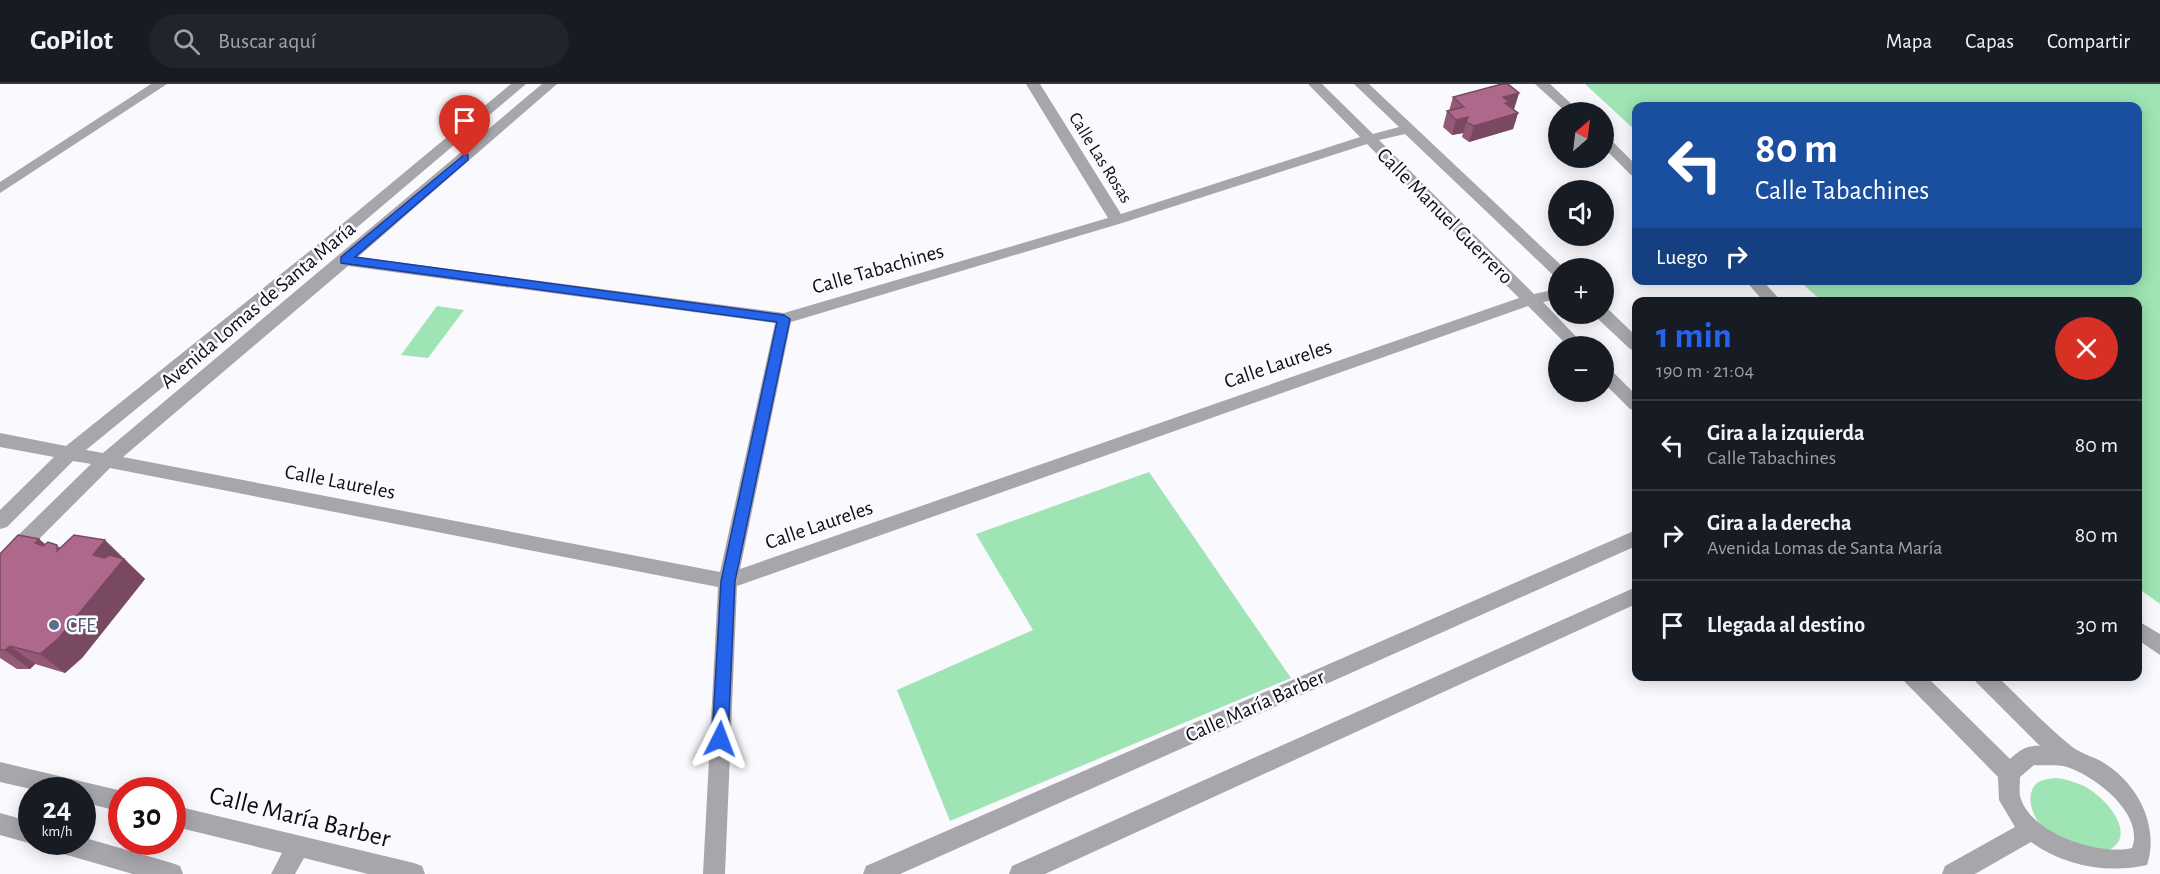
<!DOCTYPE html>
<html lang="es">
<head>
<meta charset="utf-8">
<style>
	body { margin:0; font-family:"Alegreya Sans",sans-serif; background:#20242c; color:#f1f3f6; height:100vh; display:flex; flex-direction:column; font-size:22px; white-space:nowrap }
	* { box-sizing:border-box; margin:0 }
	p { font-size:20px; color:#9ea1a6 }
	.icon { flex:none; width:33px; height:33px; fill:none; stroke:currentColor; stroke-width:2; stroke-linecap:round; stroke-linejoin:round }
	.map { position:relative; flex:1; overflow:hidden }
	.panel { position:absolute; left:1632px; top:213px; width:510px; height:384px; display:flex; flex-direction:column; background:#171b24; border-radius:12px; box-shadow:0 3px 15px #0003 }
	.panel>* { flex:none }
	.banner { position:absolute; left:1632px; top:18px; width:510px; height:183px; border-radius:12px; box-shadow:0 3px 15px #0003; background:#1a4fa0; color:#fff; overflow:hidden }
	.needle { width:39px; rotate:28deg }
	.controls { position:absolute; left:1548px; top:18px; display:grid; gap:12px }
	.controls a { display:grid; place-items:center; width:66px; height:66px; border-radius:50%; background:#171b24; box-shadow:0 3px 15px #0003; font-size:30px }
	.speed { position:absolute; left:18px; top:693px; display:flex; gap:12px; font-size:30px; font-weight:700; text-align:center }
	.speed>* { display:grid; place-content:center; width:78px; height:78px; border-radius:50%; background:#171b24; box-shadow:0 3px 15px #0003; line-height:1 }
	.speed small { font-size:15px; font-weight:400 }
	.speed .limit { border:9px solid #d22; background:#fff; color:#111 }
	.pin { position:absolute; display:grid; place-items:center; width:51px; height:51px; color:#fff; margin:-62px -26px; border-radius:50% 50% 50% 0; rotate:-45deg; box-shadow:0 0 6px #0007 }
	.pin .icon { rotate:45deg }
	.me { position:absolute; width:66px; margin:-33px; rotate:3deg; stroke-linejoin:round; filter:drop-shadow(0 0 4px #0008) }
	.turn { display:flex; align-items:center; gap:21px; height:126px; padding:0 24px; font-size:27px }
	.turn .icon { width:78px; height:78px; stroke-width:2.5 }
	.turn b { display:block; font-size:42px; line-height:51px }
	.then { display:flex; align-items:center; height:57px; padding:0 24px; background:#0003; gap:12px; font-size:22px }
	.round { display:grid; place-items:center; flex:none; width:63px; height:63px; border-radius:32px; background:#20242c }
	.head { display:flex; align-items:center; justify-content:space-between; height:102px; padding:0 24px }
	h1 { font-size:36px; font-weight:700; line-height:45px; color:#2563eb }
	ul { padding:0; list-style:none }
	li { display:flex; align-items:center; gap:18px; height:90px; padding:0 24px; border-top:2px solid #363941 }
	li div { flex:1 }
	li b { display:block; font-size:22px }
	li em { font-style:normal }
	header { display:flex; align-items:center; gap:36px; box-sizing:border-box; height:84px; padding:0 30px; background:#171b24; border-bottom:2px solid #363941 }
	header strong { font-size:28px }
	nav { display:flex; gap:33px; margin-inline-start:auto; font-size:21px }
	.search { width:420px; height:54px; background:#20242c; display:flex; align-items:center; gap:15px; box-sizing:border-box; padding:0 21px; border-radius:33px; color:#9ea1a6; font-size:22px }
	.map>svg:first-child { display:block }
	.green { fill:#9fe4b4 }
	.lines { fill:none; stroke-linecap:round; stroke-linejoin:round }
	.minor { fill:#a7a6aa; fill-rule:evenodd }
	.wall { fill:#955978 }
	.shaded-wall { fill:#794962 }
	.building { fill:#ad688c; stroke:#794962; stroke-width:1.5 }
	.route { fill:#2563eb; stroke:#184099; stroke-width:1.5 }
	.service-dot { fill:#5c6f8a; stroke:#f9f9fe; stroke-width:2 }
	.labels { text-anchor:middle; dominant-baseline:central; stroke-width:5; stroke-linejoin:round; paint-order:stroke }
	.far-street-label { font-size:18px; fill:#0e0d10; stroke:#f9f9fe }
	.street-label { font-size:21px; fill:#0e0d10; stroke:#f9f9fe }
	.service-label { font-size:21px; fill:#4e5e75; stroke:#f9f9fe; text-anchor:start }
	.near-street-label { font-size:26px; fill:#0e0d10; stroke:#f9f9fe }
</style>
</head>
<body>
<header>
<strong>GoPilot</strong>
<div class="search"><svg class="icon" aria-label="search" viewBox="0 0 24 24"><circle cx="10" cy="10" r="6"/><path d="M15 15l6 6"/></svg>Buscar aquí</div>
<nav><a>Mapa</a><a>Capas</a><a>Compartir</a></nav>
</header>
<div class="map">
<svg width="2160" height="790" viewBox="0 0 2160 790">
	<rect width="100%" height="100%" fill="#f9f9fe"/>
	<g class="green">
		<polygon points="1585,0 2160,0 2160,520 2138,504 2138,218 1822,217 1799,197 2138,196 2138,22 1636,22 1636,47"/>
		<polygon points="437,222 464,226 428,274 401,271"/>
		<polygon points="1149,388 1291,594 950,737 897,606 1033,546 976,450"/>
		<path d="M2056,694C2066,695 2075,698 2084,702C2109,715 2144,758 2099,770C2083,763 2057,754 2044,744C2033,735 2025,713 2035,701C2040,695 2049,695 2056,694Z"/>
	</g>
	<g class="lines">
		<g class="minor">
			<polygon points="151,0 167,0 0,109 0,98"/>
			<path d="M511,0H526L321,174L86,366L103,369L542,0H557L358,173L784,229L1108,134L1026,0H1040L1121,130L1360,53L1308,0H1322L1373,50L1399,43L1354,0H1369L1563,183L1558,184V192L1553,191L1405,50L1379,56L1534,210L1558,205V215L1543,218L1585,262H1568L1528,222L737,502L725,790H703L718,503L110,384L7,487L0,489V469L91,380L73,377L7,443L0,445V426L54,373L0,363V349L66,362L311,166ZM1367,60L1519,214L740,485L791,238L1122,139ZM348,182L775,239L720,488L123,373Z"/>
			<polygon points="1535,0 1550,0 1580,28 1566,28"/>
			<polygon points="1604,53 1609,54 1636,81 1636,92 1631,91 1604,64"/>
			<polygon points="1745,196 1762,196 1782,218 1764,218"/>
			<polygon points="1604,225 1609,226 1636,252 1636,267 1630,265 1597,234 1595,230 1604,230"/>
			<polygon points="1604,283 1610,285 1636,311 1636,327 1630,325 1604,299"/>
			<polygon points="1636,446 1636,462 900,790 863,790 866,782"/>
			<polygon points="1636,503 1636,520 1045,790 1009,790 1012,782"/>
			<polygon points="2138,537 2160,550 2160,571 2138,556"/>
			<path d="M1902,592H1926L2010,675C2020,666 2026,661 2040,662L1976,598L1973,592H1997C2022,616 2045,641 2071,662C2081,670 2093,672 2104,679C2137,699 2160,742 2147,781C2108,790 2064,782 2031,758L1975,790H1942L1945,782L2015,743L1999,716L1998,693L1905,598ZM2034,681C2044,682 2057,680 2067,683C2095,692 2145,730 2132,764C2099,772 2029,749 2020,712C2019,706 2020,699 2020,693Z"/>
			<polygon points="0,678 122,707 122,728 82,718 82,706 35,706 0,698"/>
			<polygon points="172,721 414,779 422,782 425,790 368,790 304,774 295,790 271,790 282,769 172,742"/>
			<polygon points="0,729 32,738 32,758 38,758 32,760 0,751"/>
			<polygon points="82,753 172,779 180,782 183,790 133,790 60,769 52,766 49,758 82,758"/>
		</g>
	</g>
	<g class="wall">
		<polygon points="1519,9 1514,25 1513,25 1518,29 1513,45 1469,58 1462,53 1463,49 1452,51 1443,43 1447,27 1449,27 1453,13"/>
		<polygon points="39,455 45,460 126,476 126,477 145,495 82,574 65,589 35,580 30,585 17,585 0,574 0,470"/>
	</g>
	<g class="shaded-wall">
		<polygon points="1519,9 1514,25 1506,27 1518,29 1513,45 1469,58 1474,42 1503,13"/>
		<polygon points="1468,33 1463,49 1452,51 1456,36"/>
		<polygon points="39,455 62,475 35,459"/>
		<polygon points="105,456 145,495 82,574 65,589 40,570 93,471"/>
		<polygon points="10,562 35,580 30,585 5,566"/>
	</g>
	<g class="building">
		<polygon points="1502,0 1508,0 1519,9 1503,13 1509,18 1505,19 1518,29 1474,42 1466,38 1468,33 1456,36 1447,27 1464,23 1453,13"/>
		<polygon points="18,451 39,455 35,459 43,462 48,458 57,461 57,467 74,451 105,456 93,471 104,474 110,471 124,475 58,555 40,570 10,562 5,566 0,566 0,470"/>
	</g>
	<polygon class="route" points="465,70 468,71 468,76 355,173 784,231 790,235 735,497 728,655 726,660 720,662 715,660 712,655 721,497 777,238 341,179 341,173"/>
	<circle class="service-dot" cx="54" cy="541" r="6"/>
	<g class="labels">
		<g class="far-street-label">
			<text transform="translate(1100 74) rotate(58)">Calle Las Rosas</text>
		</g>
		<g class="street-label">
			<text transform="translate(1445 132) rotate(45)">Calle Manuel Guerrero</text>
			<text transform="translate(878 185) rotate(-16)">Calle Tabachines</text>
			<text transform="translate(258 221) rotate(-40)">Avenida Lomas de Santa María</text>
			<text transform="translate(1278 280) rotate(-19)">Calle Laureles</text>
			<text transform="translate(340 398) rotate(11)">Calle Laureles</text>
			<text transform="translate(819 441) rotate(-19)">Calle Laureles</text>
			<text transform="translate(1255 622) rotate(-24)">Calle María Barber</text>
		</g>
		<g class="service-label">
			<text x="66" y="541">CFE</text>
		</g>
		<g class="near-street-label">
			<text transform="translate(300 733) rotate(14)">Calle María Barber</text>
		</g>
	</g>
</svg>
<div class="controls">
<a><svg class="needle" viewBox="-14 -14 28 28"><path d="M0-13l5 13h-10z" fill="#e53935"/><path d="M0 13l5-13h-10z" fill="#9ea1a6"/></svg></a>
<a><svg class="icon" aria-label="sound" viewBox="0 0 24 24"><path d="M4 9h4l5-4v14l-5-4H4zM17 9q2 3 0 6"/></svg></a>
<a>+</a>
<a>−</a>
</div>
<div class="speed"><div>24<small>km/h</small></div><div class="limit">30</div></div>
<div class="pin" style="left:465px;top:73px;background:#d93025"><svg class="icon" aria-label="arrive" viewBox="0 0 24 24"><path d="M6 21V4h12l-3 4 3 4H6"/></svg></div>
<svg class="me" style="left:720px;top:655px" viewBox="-20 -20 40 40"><path d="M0-17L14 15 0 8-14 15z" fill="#2563eb" stroke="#fff" stroke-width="4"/></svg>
<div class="banner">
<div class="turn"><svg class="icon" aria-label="left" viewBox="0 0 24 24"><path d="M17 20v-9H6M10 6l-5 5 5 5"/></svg><div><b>80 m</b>Calle Tabachines</div></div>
<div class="then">Luego<svg class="icon" aria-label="right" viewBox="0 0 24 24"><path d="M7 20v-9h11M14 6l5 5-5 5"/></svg></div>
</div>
<section class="panel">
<div class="head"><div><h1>1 min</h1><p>190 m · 21:04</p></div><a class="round" style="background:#d93025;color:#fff"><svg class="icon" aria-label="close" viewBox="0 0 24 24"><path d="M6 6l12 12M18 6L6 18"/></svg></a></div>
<ul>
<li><svg class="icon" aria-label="left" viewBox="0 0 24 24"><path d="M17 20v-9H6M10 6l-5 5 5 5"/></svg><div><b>Gira a la izquierda</b><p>Calle Tabachines</p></div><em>80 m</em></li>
<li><svg class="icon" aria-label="right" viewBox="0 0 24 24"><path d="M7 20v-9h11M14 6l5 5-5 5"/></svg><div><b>Gira a la derecha</b><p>Avenida Lomas de Santa María</p></div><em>80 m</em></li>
<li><svg class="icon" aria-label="arrive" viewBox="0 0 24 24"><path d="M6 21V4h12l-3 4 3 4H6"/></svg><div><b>Llegada al destino</b></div><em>30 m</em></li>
</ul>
</section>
</div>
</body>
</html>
